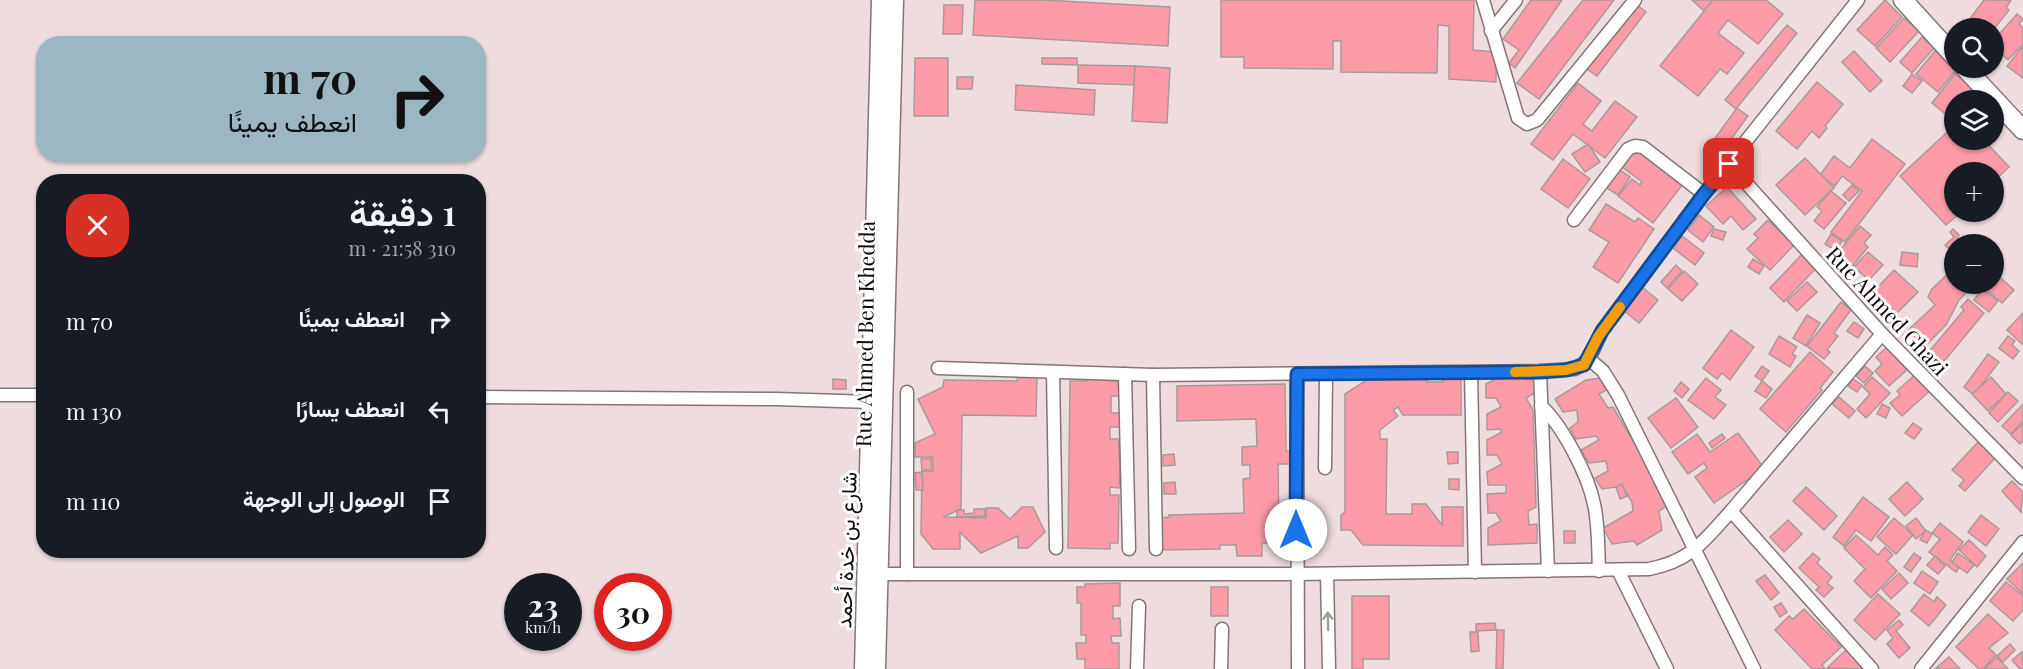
<!DOCTYPE html>
<html lang="ar">
<head>
<meta charset="utf-8">
<style>
	body { margin:0; font-family:"Playfair Display",Vazirmatn,serif; background:#20242c; color:#f1f3f6; direction:rtl; height:100vh; display:flex; flex-direction:column; font-size:22px; white-space:nowrap }
	* { box-sizing:border-box; margin:0 }
	p { font-size:20px; color:#9ea1a6 }
	.icon { flex:none; width:33px; height:33px; fill:none; stroke:currentColor; stroke-width:2; stroke-linecap:round; stroke-linejoin:round }
	.map { position:relative; flex:1; overflow:hidden; direction:ltr }
	.side { position:absolute; left:36px; top:174px; width:450px; height:384px; display:flex; flex-direction:column; background:#171b24; border-radius:24px; box-shadow:0 2px 4px #0004; direction:rtl }
	.side>* { flex:none }
	.banner { position:absolute; left:36px; top:36px; width:450px; height:126px; border-radius:24px; box-shadow:0 2px 4px #0004; direction:rtl; background:#9ab7c2; color:#111; overflow:hidden }
	.controls { position:absolute; left:1944px; top:18px; display:grid; gap:12px }
	.controls a { display:grid; place-items:center; width:60px; height:60px; border-radius:50%; background:#171b24; box-shadow:0 2px 4px #0004; font-size:30px }
	.speed { position:absolute; left:504px; top:573px; display:flex; gap:12px; font-size:30px; font-weight:700; text-align:center }
	.speed>* { display:grid; place-content:center; width:78px; height:78px; border-radius:50%; background:#171b24; box-shadow:0 2px 4px #0004; line-height:1 }
	.speed small { font-size:15px; font-weight:400 }
	.speed .limit { border:9px solid #d22; background:#fff; color:#111 }
	.pin { position:absolute; display:grid; place-items:center; width:51px; height:51px; color:#fff; margin:-26px; border-radius:12px; box-shadow:0 3px 9px #0006 }
	.me { position:absolute; width:66px; margin:-33px; rotate:0deg; stroke-linejoin:round; filter:drop-shadow(0 0 4px #0008) }
	.turn { display:flex; align-items:center; gap:21px; height:126px; padding:0 30px; font-size:27px }
	.turn .icon { width:78px; height:78px; stroke-width:2.5 }
	.turn b { display:block; font-size:42px; line-height:51px }
	.round { display:grid; place-items:center; flex:none; width:63px; height:63px; border-radius:24px; background:#20242c }
	.summary { display:flex; align-items:center; justify-content:space-between; height:102px; padding:0 30px }
	h1 { font-size:36px; font-weight:600; line-height:45px }
	ul { padding:0; list-style:none }
	li { display:flex; align-items:center; gap:18px; height:90px; padding:0 30px }
	li div { flex:1 }
	li b { display:block; font-size:22px }
	li em { font-style:normal }
	.map>svg:first-child { display:block }
	.building { fill:#fd9ba9; stroke:#aa999b; stroke-width:1.5 }
	.lines { fill:none; stroke-linecap:round; stroke-linejoin:round }
	.street-casing { stroke:#857577; stroke-width:15 }
	.secondary-casing { stroke:#857577; stroke-width:21 }
	.street { stroke:#fff; stroke-width:12 }
	.secondary { stroke:#fff; stroke-width:18 }
	.oneway { stroke:#9f9d9d }
	.route-casing { stroke:#114b97; stroke-width:15 }
	.route { stroke:#1a73e8; stroke-width:10 }
	.slow { stroke:#f59e0b; stroke-width:10 }
	.labels { text-anchor:middle; dominant-baseline:central; stroke-width:6; stroke-linejoin:round; paint-order:stroke }
	.street-label { font-size:21px; fill:#100a0b; stroke:#fff }
</style>
</head>
<body>
<div class="map">
<svg width="2023" height="669" viewBox="0 0 2023 669">
	<rect width="100%" height="100%" fill="#eedcde"/>
	<g class="building">
		<polygon points="975,0 1044,0 1170,7 1168,46 973,35"/>
		<polygon points="1221,0 1474,0 1473,50 1496,52 1496,82 1449,79 1449,26 1438,25 1437,73 1341,72 1341,41 1333,41 1333,69 1244,68 1244,57 1221,57"/>
		<polygon points="1531,0 1562,0 1515,68 1509,63 1519,50 1503,39"/>
		<polygon points="1583,0 1614,0 1539,99 1517,83"/>
		<polygon points="1692,0 1713,0 1704,11"/>
		<polygon points="1713,0 1766,0 1783,14 1758,44 1728,20 1718,33 1744,53 1727,74 1720,69 1698,96 1660,66"/>
		<polygon points="1885,0 1902,17 1875,46 1857,30"/>
		<polygon points="1984,0 2011,0 2006,8 2009,10 1994,29 1963,28"/>
		<polygon points="1636,4 1646,12 1597,76 1587,69"/>
		<polygon points="944,5 963,5 962,34 943,34"/>
		<polygon points="2017,14 2023,19 2019,24 2023,28 2023,44 2008,60 1994,47 1994,40"/>
		<polygon points="1904,18 1919,31 1890,62 1876,48"/>
		<polygon points="1787,25 1797,33 1736,109 1725,100"/>
		<polygon points="1922,37 1934,48 1912,73 1900,62"/>
		<polygon points="2023,46 2023,78 2007,66"/>
		<polygon points="1854,51 1882,81 1870,92 1842,62"/>
		<polygon points="1935,51 1957,69 1938,92 1916,74"/>
		<polygon points="915,58 948,58 948,116 914,116"/>
		<polygon points="1042,58 1077,58 1077,65 1042,64"/>
		<polygon points="1078,65 1135,66 1134,85 1078,83"/>
		<polygon points="1135,66 1170,68 1167,123 1132,121"/>
		<polygon points="1956,73 1975,88 1964,100 1954,100 1954,113 1950,118 1932,103"/>
		<polygon points="1912,74 1922,81 1912,93 1903,86"/>
		<polygon points="957,77 973,77 972,89 957,89"/>
		<polygon points="1817,82 1843,104 1825,126 1827,128 1819,138 1812,131 1797,149 1776,131"/>
		<polygon points="1578,83 1601,101 1583,124 1592,131 1615,101 1637,117 1605,158 1573,134 1553,160 1531,144"/>
		<polygon points="1016,85 1095,90 1094,115 1015,110"/>
		<polygon points="1737,108 1748,116 1721,153 1710,145"/>
		<polygon points="1954,126 1954,140 1984,140 2009,167 1994,181 1994,172 1954,172 1954,212 1961,212 1946,225 1900,176"/>
		<polygon points="1872,139 1905,164 1845,242 1831,232 1862,191 1842,176 1835,186 1820,175 1834,156 1850,168"/>
		<polygon points="1588,144 1600,162 1585,172 1572,154"/>
		<polygon points="1635,148 1683,184 1653,223 1618,196 1632,179 1640,185 1642,182 1621,166"/>
		<polygon points="1805,158 1834,188 1805,215 1776,185"/>
		<polygon points="1563,159 1590,179 1568,208 1541,189"/>
		<polygon points="1617,168 1630,177 1618,195 1605,187"/>
		<polygon points="1852,185 1859,191 1849,201 1843,195"/>
		<polygon points="1727,187 1756,219 1743,230 1731,216 1723,224 1706,206"/>
		<polygon points="1831,191 1846,203 1824,229 1814,221 1822,211 1817,207"/>
		<polygon points="1606,204 1635,222 1638,218 1654,229 1618,283 1593,267 1609,242 1589,230"/>
		<polygon points="1699,215 1714,227 1703,242 1688,230"/>
		<polygon points="1768,220 1794,245 1770,270 1747,249 1758,238 1754,234"/>
		<polygon points="1860,226 1871,235 1864,243 1868,247 1851,268 1836,255"/>
		<polygon points="1714,229 1726,232 1723,240 1711,236"/>
		<polygon points="1953,229 1959,235 1953,249 1954,265 1947,258 1951,251 1945,245 1954,237 1950,232"/>
		<polygon points="1831,234 1842,241 1836,251 1825,244"/>
		<polygon points="1682,236 1704,253 1695,265 1673,248"/>
		<polygon points="1805,251 1820,264 1784,302 1770,288"/>
		<polygon points="1868,252 1883,265 1869,280 1854,267"/>
		<polygon points="1902,252 1918,254 1917,267 1900,265"/>
		<polygon points="1753,259 1764,266 1759,274 1748,267"/>
		<polygon points="1676,265 1682,271 1667,288 1661,282"/>
		<polygon points="1954,268 1954,284 1975,284 1959,300 1946,325 1925,346 1903,335 1935,305 1928,297 1932,289"/>
		<polygon points="1894,270 1918,292 1897,313 1874,291"/>
		<polygon points="1684,271 1698,284 1682,301 1668,289"/>
		<polygon points="1995,273 2014,290 2002,303 1983,287 1986,284 1994,284"/>
		<polygon points="1807,282 1817,292 1797,311 1787,301"/>
		<polygon points="1642,287 1658,300 1639,323 1623,310"/>
		<polygon points="1982,289 1998,301 1989,312 1974,300"/>
		<polygon points="1968,299 1984,313 1941,365 1927,354 1964,310 1961,307"/>
		<polygon points="1841,302 1851,310 1834,333 1838,336 1827,350 1830,352 1824,359 1807,346"/>
		<polygon points="2023,313 2023,344 2022,344 2007,330"/>
		<polygon points="1807,315 1820,323 1806,346 1793,338"/>
		<polygon points="1854,322 1864,329 1858,338 1847,331"/>
		<polygon points="1731,330 1754,347 1730,380 1722,373 1717,379 1703,368"/>
		<polygon points="1779,336 1797,347 1792,354 1796,356 1790,367 1769,354"/>
		<polygon points="2008,336 2015,341 2012,345 2019,351 2013,359 1999,348"/>
		<polygon points="1887,347 1907,370 1889,386 1875,371 1882,364 1876,357"/>
		<polygon points="1810,352 1833,372 1820,388 1822,390 1786,432 1760,409"/>
		<polygon points="1988,354 1999,362 1974,395 1964,387"/>
		<polygon points="1762,366 1769,371 1762,381 1755,376"/>
		<polygon points="1865,366 1873,373 1864,383 1856,376"/>
		<polygon points="1918,372 1933,388 1902,416 1890,403 1900,395 1897,391"/>
		<polygon points="1443,374 1461,374 1461,415 1403,415 1398,407 1393,410 1398,416 1380,430 1380,439 1387,439 1386,514 1412,514 1412,504 1426,504 1442,525 1442,507 1463,507 1463,546 1363,545 1351,530 1341,530 1341,515 1345,512 1345,394 1368,379 1427,379 1427,382 1443,382"/>
		<polygon points="1536,375 1536,392 1526,398 1533,410 1536,507 1528,511 1529,525 1537,524 1537,543 1488,545 1488,528 1501,521 1496,513 1488,513 1487,494 1506,493 1506,485 1488,485 1487,472 1502,464 1497,455 1487,455 1487,440 1502,432 1500,429 1487,430 1487,414 1501,407 1496,398 1486,398 1486,384 1501,376"/>
		<polygon points="1018,376 1037,376 1036,416 962,415 961,509 943,517 986,518 986,508 998,508 1010,519 1022,507 1033,507 1045,532 1028,548 1018,548 1018,536 981,553 960,532 960,549 933,549 921,534 922,471 933,471 933,457 915,457 915,443 935,434 918,399 943,387 944,380 1017,381"/>
		<polygon points="1086,376 1110,377 1110,381 1120,381 1120,396 1111,396 1111,413 1120,413 1120,427 1110,427 1110,439 1118,439 1120,467 1119,488 1110,487 1110,495 1119,495 1118,543 1110,543 1110,549 1068,548 1070,381 1086,381"/>
		<polygon points="1872,377 1890,393 1866,418 1857,409 1870,394 1863,387"/>
		<polygon points="1991,377 2006,394 1988,411 1972,394"/>
		<polygon points="1601,378 1608,389 1599,394 1608,408 1613,407 1670,504 1659,511 1662,530 1637,545 1634,541 1612,544 1603,528 1633,511 1632,502 1622,486 1602,489 1595,478 1608,471 1606,461 1589,463 1581,450 1599,440 1596,436 1576,439 1570,428 1578,422 1577,410 1563,412 1555,399 1586,380"/>
		<polygon points="1706,378 1721,390 1715,397 1726,405 1714,419 1688,400"/>
		<polygon points="833,379 846,380 846,389 833,389"/>
		<polygon points="1853,379 1862,385 1857,392 1848,386"/>
		<polygon points="1762,381 1772,389 1766,398 1755,391"/>
		<polygon points="1681,382 1689,389 1682,398 1674,391"/>
		<polygon points="1285,384 1286,451 1292,451 1293,464 1278,464 1279,525 1284,524 1284,543 1262,543 1262,556 1237,556 1236,545 1220,545 1220,549 1159,550 1159,518 1170,517 1169,515 1244,513 1243,479 1250,478 1250,465 1242,465 1242,447 1257,446 1256,419 1177,421 1177,386"/>
		<polygon points="2008,392 2018,401 1998,422 1989,413"/>
		<polygon points="1839,397 1855,411 1849,418 1832,404"/>
		<polygon points="1676,398 1698,427 1671,448 1648,418"/>
		<polygon points="1882,404 1890,408 1886,418 1877,414"/>
		<polygon points="2023,404 2023,421 2011,434 2002,426"/>
		<polygon points="1913,423 1922,429 1914,439 1905,433"/>
		<polygon points="2023,423 2023,441 2020,444 2011,435"/>
		<polygon points="1738,433 1764,468 1714,503 1695,477 1707,468 1704,463 1688,474 1672,452 1697,434 1710,452"/>
		<polygon points="1722,434 1725,438 1712,448 1709,443"/>
		<polygon points="1978,442 1995,458 1965,491 1959,486 1964,480 1952,470"/>
		<polygon points="1447,452 1458,452 1458,463 1448,464"/>
		<polygon points="1174,454 1175,465 1163,466 1163,455"/>
		<polygon points="931,458 932,470 922,470 923,490 916,490 915,473 922,472 921,459"/>
		<polygon points="1449,479 1459,479 1459,490 1449,489"/>
		<polygon points="2012,481 2023,492 2021,512 2002,491"/>
		<polygon points="1175,482 1176,494 1164,494 1164,483"/>
		<polygon points="1907,482 1923,499 1905,516 1889,499"/>
		<polygon points="1622,484 1627,496 1620,499 1616,487"/>
		<polygon points="1806,487 1837,516 1824,530 1793,501"/>
		<polygon points="1863,497 1889,517 1871,541 1856,530 1844,546 1833,537"/>
		<polygon points="974,509 985,509 985,516 957,517 957,510 964,510 964,514 974,513"/>
		<polygon points="1981,515 1999,529 1986,546 1968,532"/>
		<polygon points="1894,518 1913,535 1896,554 1877,537"/>
		<polygon points="1916,518 1926,531 1916,539 1906,526"/>
		<polygon points="1788,520 1802,534 1784,552 1770,537"/>
		<polygon points="1940,523 1963,542 1950,560 1960,567 1956,572 1929,552 1940,539 1932,533"/>
		<polygon points="1926,530 1932,534 1927,543 1920,540"/>
		<rect x="1564" y="531" width="11" height="12"/>
		<polygon points="1856,535 1878,555 1885,547 1893,555 1887,561 1897,571 1871,598 1854,581 1865,569 1844,548"/>
		<polygon points="1969,540 1986,556 1977,567 1959,550"/>
		<polygon points="1813,553 1820,559 1817,563 1832,577 1827,583 1833,588 1824,597 1816,590 1819,587 1799,568"/>
		<polygon points="1914,553 1921,558 1911,572 1904,567"/>
		<polygon points="1958,553 1974,565 1967,573 1952,562"/>
		<polygon points="1935,556 1945,566 1938,574 1927,565"/>
		<polygon points="2023,563 2023,594 2007,579"/>
		<polygon points="1922,571 1938,582 1930,594 1914,583"/>
		<polygon points="1899,573 1908,583 1891,599 1882,589"/>
		<polygon points="1765,575 1779,593 1771,600 1756,581"/>
		<polygon points="2006,582 2023,596 2023,610 2013,621 1990,601"/>
		<polygon points="1120,583 1120,606 1113,606 1113,619 1120,618 1121,636 1111,636 1112,643 1119,643 1119,669 1085,669 1085,659 1077,659 1076,643 1086,643 1086,635 1081,635 1081,603 1077,603 1077,587 1085,587 1085,584"/>
		<rect x="1211" y="587" width="17" height="29"/>
		<polygon points="1878,594 1900,614 1875,640 1854,620"/>
		<polygon points="1924,594 1934,602 1937,597 1946,605 1929,626 1911,611"/>
		<polygon points="1352,596 1389,596 1389,659 1363,659 1363,669 1352,669"/>
		<polygon points="1781,603 1787,612 1780,617 1774,607"/>
		<polygon points="1804,609 1841,647 1822,665 1825,669 1812,669 1775,630 1789,616 1793,619"/>
		<polygon points="1988,614 2008,633 1989,648 1996,655 1983,669 1979,669 1956,647"/>
		<polygon points="1899,620 1903,625 1896,631 1910,648 1899,658 1887,644 1893,638 1887,630"/>
		<polygon points="1495,623 1496,630 1476,631 1476,624"/>
		<polygon points="1497,630 1504,630 1503,669 1496,669"/>
		<polygon points="1470,632 1478,632 1479,651 1471,652"/>
		<polygon points="2010,644 2015,650 2003,662 1997,656"/>
		<polygon points="1846,650 1865,669 1827,668"/>
		<polygon points="2022,652 2023,667 2020,669 2012,660"/>
		<polygon points="1949,657 1960,669 1935,669"/>
		<polygon points="1997,657 2008,669 1984,669"/>
	</g>
	<g class="lines">
		<g class="street-casing">
			<g id="street">
				<polyline points="1483,0 1518,118 1527,124 1537,120 1635,0"/>
				<polyline points="1491,31 1516,0"/>
				<polyline points="1729,164 1882,334 2023,478"/>
				<polyline points="1574,220 1628,149 1635,146 1643,147 1704,194"/>
				<polyline points="1589,359 1603,371 1618,395 1754,669"/>
				<polyline points="938,368 1153,375 1540,371 1575,369 1589,359 1602,331 1704,194 1858,0"/>
				<polyline points="1540,371 1548,571"/>
				<polyline points="1053,372 1056,548"/>
				<polyline points="1471,372 1475,572"/>
				<polyline points="1125,374 1129,549"/>
				<polyline points="1297,374 1298,669"/>
				<polyline points="1153,375 1156,549"/>
				<polyline points="907,392 907,574"/>
				<polyline points="0,395 44,395"/>
				<polyline points="478,397 776,399 872,402"/>
				<path d="M1541,406C1563,426 1588,475 1594,504C1599,526 1598,549 1599,571"/>
				<polyline points="1325,468 1326,374"/>
				<polyline points="1618,570 1667,669"/>
				<path d="M879,574H1296L1649,569C1691,561 1704,541 1731,511"/>
				<polyline points="1327,574 1329,669"/>
				<polyline points="1137,669 1139,606"/>
				<polyline points="1221,669 1222,629"/>
				<polyline points="1872,669 1731,511 1882,334"/>
				<polyline points="1921,669 2023,542"/>
			</g>
		</g>
		<g class="secondary-casing">
			<g id="secondary">
				<polyline points="1903,0 1954,56"/>
				<polyline points="1965,68 2023,130"/>
				<polyline points="864,669 881,0"/>
				<polyline points="876,669 894,0"/>
			</g>
		</g>
		<use href="#street" class="street"/>
		<use href="#secondary" class="secondary"/>
	</g>
	<defs><path id="oneway-shaft" d="M-6 0H5M1.5-3L5.5 0L1.5 3" fill="none" stroke-width="1.6" stroke-linecap="round" stroke-linejoin="round" transform="scale(1.5)"/></defs>
	<use class="oneway" href="#oneway-shaft" transform="translate(1328 621) rotate(-91)"/>
	<g class="lines">
		<g class="route-casing">
			<polyline id="route" points="1296,530 1297,374 1540,372 1566,370 1584,365 1602,331 1704,194 1729,164"/>
		</g>
		<use href="#route" class="route"/>
		<polyline class="slow" points="1515,372 1566,370 1584,365 1598,337 1620,307"/>
	</g>
	<g class="labels">
		<g class="street-label">
			<text transform="translate(1888 310) rotate(47)">Rue Ahmed Ghazi</text>
			<text transform="translate(864 334) rotate(-89)">Rue Ahmed Ben Khedda</text>
			<text transform="translate(845 550) rotate(-88)">شارع بن خدة أحمد</text>
		</g>
	</g>
</svg>
<div class="controls">
<a><svg class="icon" aria-label="search" viewBox="0 0 24 24"><circle cx="10" cy="10" r="6"/><path d="M15 15l6 6"/></svg></a>
<a><svg class="icon" aria-label="layers" viewBox="0 0 24 24"><path d="M12 4l9 5-9 5-9-5zM3 14l9 5 9-5"/></svg></a>
<a>+</a>
<a>−</a>
</div>
<div class="speed"><div>23<small>km/h</small></div><div class="limit">30</div></div>
<div class="pin" style="left:1729px;top:164px;background:#d93025"><svg class="icon" aria-label="arrive" viewBox="0 0 24 24"><path d="M6 21V4h12l-3 4 3 4H6"/></svg></div>
<svg class="me" style="left:1296px;top:530px" viewBox="-20 -20 40 40"><circle r="19" fill="#fff"/><path d="M0-13L10 11 0 6-10 11z" fill="#1a73e8"/></svg>
<div class="banner">
<div class="turn"><svg class="icon" aria-label="right" viewBox="0 0 24 24"><path d="M7 20v-9h11M14 6l5 5-5 5"/></svg><div><b>70 m</b>انعطف يمينًا</div></div>
</div>
<section class="side">
<div class="summary"><div><h1>1 دقيقة</h1><p>310 m · 21:58</p></div><a class="round" style="background:#d93025;color:#fff"><svg class="icon" aria-label="close" viewBox="0 0 24 24"><path d="M6 6l12 12M18 6L6 18"/></svg></a></div>
<ul>
<li><svg class="icon" aria-label="right" viewBox="0 0 24 24"><path d="M7 20v-9h11M14 6l5 5-5 5"/></svg><div><b>انعطف يمينًا</b></div><em>70 m</em></li>
<li><svg class="icon" aria-label="left" viewBox="0 0 24 24"><path d="M17 20v-9H6M10 6l-5 5 5 5"/></svg><div><b>انعطف يسارًا</b></div><em>130 m</em></li>
<li><svg class="icon" aria-label="arrive" viewBox="0 0 24 24"><path d="M6 21V4h12l-3 4 3 4H6"/></svg><div><b>الوصول إلى الوجهة</b></div><em>110 m</em></li>
</ul>
</section>
</div>
</body>
</html>
